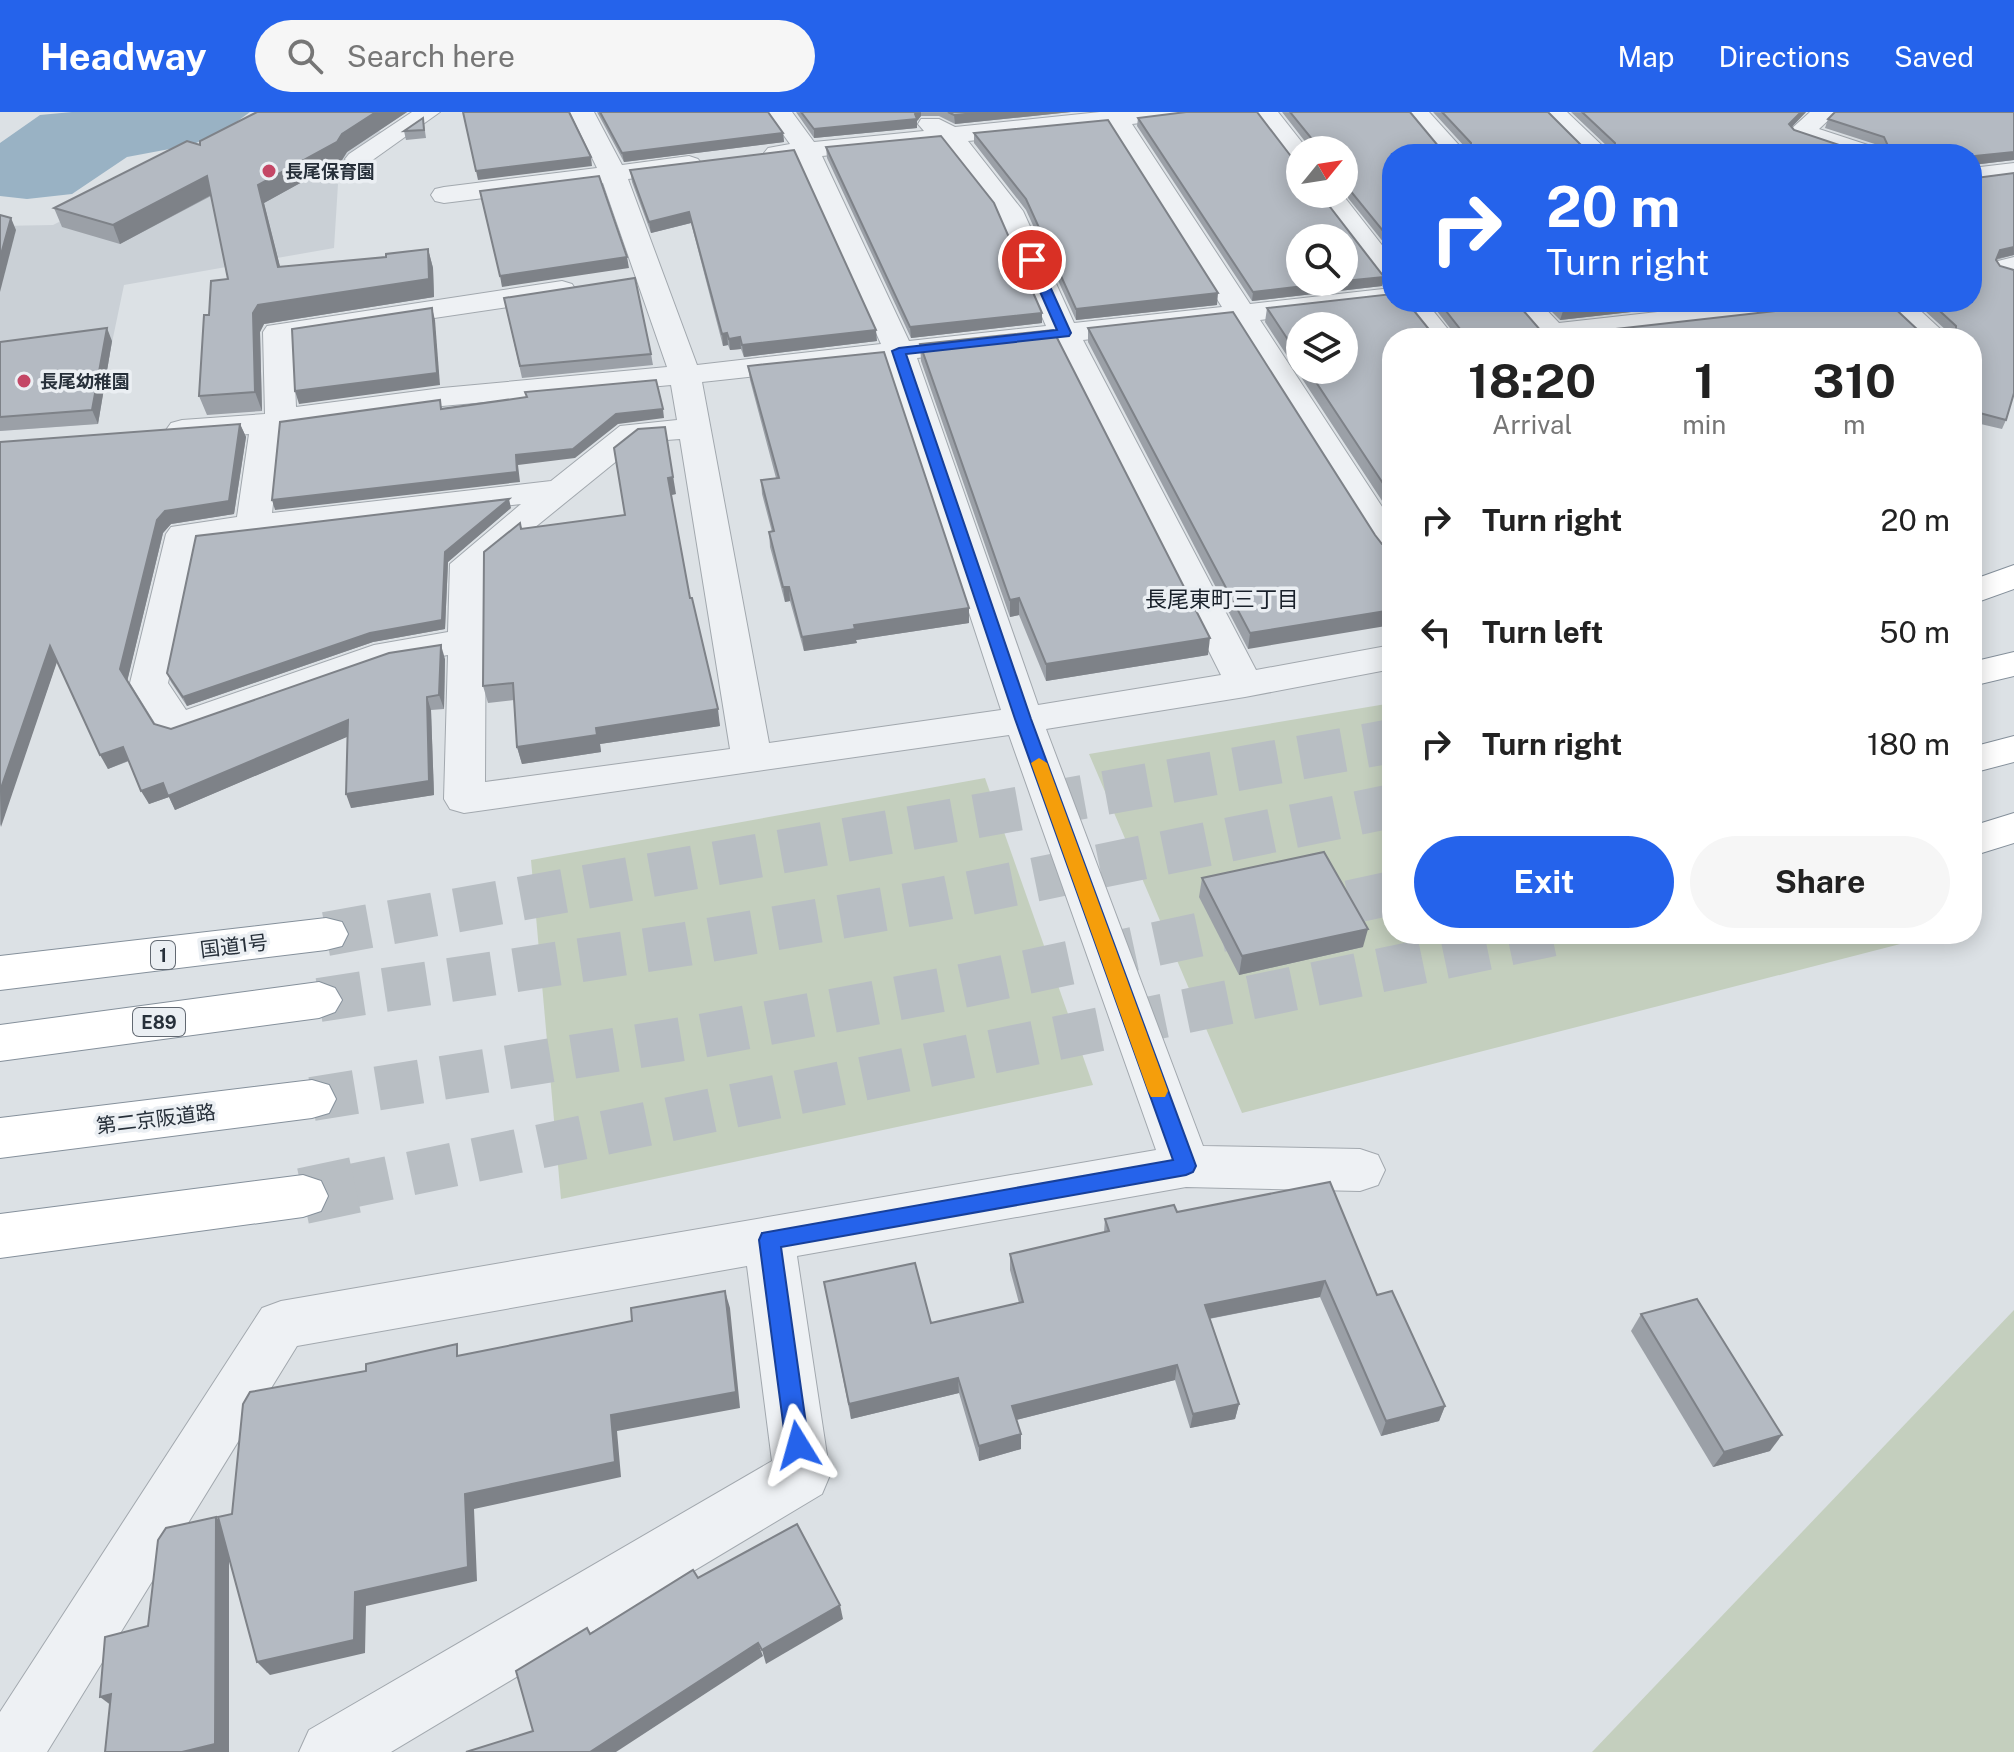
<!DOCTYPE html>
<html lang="en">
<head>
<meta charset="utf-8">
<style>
	body { margin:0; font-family:"Public Sans","Noto Sans JP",sans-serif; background:#f6f6f6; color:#222; height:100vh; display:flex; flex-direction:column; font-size:30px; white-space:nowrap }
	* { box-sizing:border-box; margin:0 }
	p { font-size:26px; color:#767676 }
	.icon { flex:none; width:44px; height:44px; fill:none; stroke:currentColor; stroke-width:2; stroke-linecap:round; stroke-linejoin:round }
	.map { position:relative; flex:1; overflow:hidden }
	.side { position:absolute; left:1382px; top:216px; width:600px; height:616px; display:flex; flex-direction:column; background:#fff; border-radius:32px; box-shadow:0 4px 20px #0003 }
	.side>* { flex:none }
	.hud { position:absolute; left:1382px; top:32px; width:600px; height:168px; border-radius:32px; box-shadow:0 4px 20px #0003; background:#2563eb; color:#fff; overflow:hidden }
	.needle { width:52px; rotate:60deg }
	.buttons { position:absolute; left:1286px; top:24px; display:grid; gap:16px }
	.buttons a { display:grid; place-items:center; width:72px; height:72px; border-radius:50%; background:#fff; box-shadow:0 4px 20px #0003; font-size:40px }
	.pin { position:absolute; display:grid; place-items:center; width:68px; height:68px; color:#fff; margin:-34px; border:4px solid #fff; border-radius:50%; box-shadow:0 2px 8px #0007 }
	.me { position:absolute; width:88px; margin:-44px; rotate:352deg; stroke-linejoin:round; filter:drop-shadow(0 0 6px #0008) }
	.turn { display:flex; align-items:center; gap:28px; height:168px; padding:0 32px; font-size:36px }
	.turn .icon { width:104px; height:104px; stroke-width:2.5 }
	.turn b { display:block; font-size:56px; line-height:68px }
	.eta { display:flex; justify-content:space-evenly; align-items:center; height:136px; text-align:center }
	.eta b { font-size:48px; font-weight:700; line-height:56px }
	.button { display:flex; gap:16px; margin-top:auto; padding:16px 32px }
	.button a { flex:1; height:92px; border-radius:48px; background:#2563eb; color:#fff; font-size:32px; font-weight:700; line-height:92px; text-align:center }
	.button a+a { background:#f6f6f6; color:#222 }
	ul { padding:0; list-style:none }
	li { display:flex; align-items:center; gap:24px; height:112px; padding:0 32px }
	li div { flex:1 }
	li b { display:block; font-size:30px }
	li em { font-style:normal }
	header { display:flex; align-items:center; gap:48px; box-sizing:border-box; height:112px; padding:0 40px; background:#2563eb; color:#fff }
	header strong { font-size:38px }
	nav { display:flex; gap:44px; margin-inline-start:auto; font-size:28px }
	.search { width:560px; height:72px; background:#f6f6f6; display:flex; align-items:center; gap:20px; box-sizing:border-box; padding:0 28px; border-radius:44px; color:#767676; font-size:30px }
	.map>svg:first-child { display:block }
	.built { fill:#cad0d6 }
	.green { fill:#c4cfbe }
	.water { fill:#99b2c4 }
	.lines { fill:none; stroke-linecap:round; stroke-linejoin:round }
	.trunk-tunnel-far1 { stroke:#b8bec3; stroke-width:44; stroke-dasharray:44 22; stroke-linecap:butt }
	.trunk-tunnel { stroke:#b8bec3; stroke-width:56; stroke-dasharray:56 28; stroke-linecap:butt }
	.motorway-tunnel { stroke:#b8bec3; stroke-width:44; stroke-dasharray:44 22; stroke-linecap:butt }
	.minor-casing { stroke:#a2a8ae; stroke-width:2 }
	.trunk-casing { stroke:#85909b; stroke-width:2 }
	.motorway-casing { stroke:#85909b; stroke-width:2 }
	.minor { fill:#eef1f4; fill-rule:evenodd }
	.trunk { fill:#fff; fill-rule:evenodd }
	.motorway { fill:#fff; fill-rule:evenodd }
	.wall { fill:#9ba0a7; fill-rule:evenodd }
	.shaded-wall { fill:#7e8288 }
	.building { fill:#b4bac2; stroke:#7e8288; stroke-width:2 }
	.route { fill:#2563eb; stroke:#184099; stroke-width:2 }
	.slow { fill:#f59e0b }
	.poi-dot { fill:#c44766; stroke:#ebeff3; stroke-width:3 }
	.labels { text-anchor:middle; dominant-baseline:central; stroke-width:7; stroke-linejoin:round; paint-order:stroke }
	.far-poi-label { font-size:18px; font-weight:bold; fill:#27303a; stroke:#ebeff3; text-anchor:start }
	.shield { fill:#ebeff3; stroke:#626972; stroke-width:2 }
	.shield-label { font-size:18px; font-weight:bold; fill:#27303a }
	.street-label { font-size:20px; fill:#27303a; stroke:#ebeff3 }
	.neighbourhood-label { font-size:22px; fill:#19212b; stroke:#ebeff3 }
</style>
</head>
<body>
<header>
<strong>Headway</strong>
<div class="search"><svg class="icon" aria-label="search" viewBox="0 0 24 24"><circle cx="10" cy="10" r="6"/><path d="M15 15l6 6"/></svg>Search here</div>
<nav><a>Map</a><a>Directions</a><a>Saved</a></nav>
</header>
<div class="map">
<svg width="2014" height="1640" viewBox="0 0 2014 1640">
	<rect width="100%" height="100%" fill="#dce1e5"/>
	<polygon class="built" points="278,0 304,0 387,21 317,68 338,72 334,136 124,173 95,312 0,319 0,114 53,113"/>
	<g class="green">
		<polygon points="1392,591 1392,822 1900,822 1908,830 1242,1001 1089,642"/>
		<polygon points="985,666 1093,973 561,1087 531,748"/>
		<polygon points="2014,1198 2014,1640 1592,1640"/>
	</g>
	<polygon class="water" points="72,0 250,0 223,20 191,33 127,45 72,82 27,87 0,84 0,31 40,3"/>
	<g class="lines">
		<g class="trunk-tunnel-far1">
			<polyline points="326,822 1392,629"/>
			<polyline points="346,1075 1554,822"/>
		</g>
		<polyline class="trunk-tunnel" points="303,1084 355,1073"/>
		<g class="motorway-tunnel">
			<polyline points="319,888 686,832 936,788 1392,694"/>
			<polyline points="312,987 701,924 962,874 1392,781"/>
		</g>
		<g class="minor-casing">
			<g id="minor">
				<polygon points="412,0 440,0 367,52 349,52 345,47 349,42"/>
				<path d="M570,0H594L622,53L689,44L698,47L702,52L698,57L689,60L628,67L697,253L881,232L798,47L768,46L764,41L768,36L790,32L767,0H792L814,30L924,19L918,12L921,7H939L955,15L1100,0H1193L1190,5L1132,12L1250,192L1392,176V190H1426L1455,226H1424L1398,192L1260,208L1392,410V447L1380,444L1375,437L1233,211L1083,228L1256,558L1392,533V557L1245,585L1046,617L1203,1034L1360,1037L1378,1043L1385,1058L1378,1073L1360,1079L1186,1075L797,1144L830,1363L822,1382L391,1640H299L309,1618L772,1349L747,1154L297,1234L47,1640H0V1600L262,1196L281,1189L1156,1038L1009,623L464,701L450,697L444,687L448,543L393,552L177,628L163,624L130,571L166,422L171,415L237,405L249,322L182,328L171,325L166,318L171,311L182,308L265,302L263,220L267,214L562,169L572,172L576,178L572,184L562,187L293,227L296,295L442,276L667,255L603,71L444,91L435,89L431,83L435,77L444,75L597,56ZM1109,15L1222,195L1074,211L1023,99L968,29ZM944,32L997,100L1046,214L909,229L822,44ZM1054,231L1221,563L1038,593L917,246ZM887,250L1001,598L769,631L702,270ZM671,273L677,308L620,314L551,369L272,401L281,317L442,294ZM680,327L730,637L485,670L486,455L640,330ZM521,392L450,452L448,520L374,533L186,598L168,571L198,431Z"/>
				<polygon points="1253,0 1278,0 1308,38 1300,38 1300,53 1291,50"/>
				<polygon points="1404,0 1429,0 1467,42 1440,42"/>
				<polygon points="1541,0 1567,0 1611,42 1583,42"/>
				<polygon points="1810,0 1837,0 1819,17 1880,37 1884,42 1846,42 1792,24 1789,19"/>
				<polygon points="2014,51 2014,67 1972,72 1972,56"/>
				<polygon points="1315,82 1342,82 1392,146 1392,174 1382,171"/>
				<polygon points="2014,145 2014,166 1998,161 1994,155 1998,149"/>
				<polygon points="1508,190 1539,190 1559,211 1747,190 1839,190 1834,196 1824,199 1586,226 1541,226"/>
				<polygon points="1878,190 1911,190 1950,226 1917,226"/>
			</g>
		</g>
		<g class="trunk-casing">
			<g id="trunk">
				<polygon points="2014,453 2014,477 1972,492 1972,468"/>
				<polygon points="2014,701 2014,731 1972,744 1972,714"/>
				<polygon points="326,806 342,810 348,822 342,834 326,838 0,878 0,844"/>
				<polygon points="303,1063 321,1069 328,1084 321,1099 303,1105 0,1146 0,1102"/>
			</g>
		</g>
		<g class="motorway-casing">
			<g id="motorway">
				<polygon points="2014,540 2014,564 1972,574 1972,550"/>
				<polygon points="2014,624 2014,650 1972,661 1972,635"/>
				<polygon points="319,870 335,876 342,888 335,900 319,906 0,949 0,913"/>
				<polygon points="312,968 329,973 336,987 329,1001 312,1006 0,1046 0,1006"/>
			</g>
		</g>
		<use href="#minor" class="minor"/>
		<use href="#trunk" class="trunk"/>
		<use href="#motorway" class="motorway"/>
	</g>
	<g class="wall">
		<polygon points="257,0 407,0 347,40 342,48 264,91 280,155 386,145 428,137 433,156 434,185 264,212 260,220 262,299 207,303 199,284 209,203 228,167 211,84 120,132 62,115 54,96 200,33"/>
		<polygon points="597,0 768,0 783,21 784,30 624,50"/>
		<polygon points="796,0 1071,0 955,12 939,4 921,4 917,9 917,16 814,26"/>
		<path d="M1282,0H1410L1439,35H1465L1433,0H1548L1583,35H1608L1571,0H1806L1792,15L1794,18L1848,36H1882L1881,34L1825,16L1828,7L2014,0V48L1973,53V63L2014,143L1996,148L2006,308L2002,317L1972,310V226H1392V404L1265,210L1267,196L1433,223L1434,220H1453L1430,190H1516L1541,219H1947L1915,190H1972L1392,42V141L1344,81V38L1307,32ZM1300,214L1344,258H1300Z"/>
		<polygon points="423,6 426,26 406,28 404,19"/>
		<polygon points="1138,6 1300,82 1384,165 1382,174 1252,189 1137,14"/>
		<polygon points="974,21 1217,193 1076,208 1026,98 974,31"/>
		<polygon points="826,35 1042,211 911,226 827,46"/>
		<polygon points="630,58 877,229 744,245 741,237 730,238 728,233 723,234 691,111 651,121 632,70"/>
		<polygon points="504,186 651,242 653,253 522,266"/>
		<polygon points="1542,190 1720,190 1560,208"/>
		<polygon points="1088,216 1375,423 1382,432 1248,537 1088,230"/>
		<polygon points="112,229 98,312 0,319 0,230"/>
		<polygon points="920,232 1208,543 1046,569 1019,503 1010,505 921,249"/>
		<polygon points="748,254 969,511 856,528 857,531 804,539 790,489 785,490 770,435 769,420 772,420 762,382 761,368 776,366 750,268"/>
		<polygon points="240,312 246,325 234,402 171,412 163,421 127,569 154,612 171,617 445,547 444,597 431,598 434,683 351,696 348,624 175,698 169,685 149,692 129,649 108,657 57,549 0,715 0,330"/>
		<polygon points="614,336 676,382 671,383 690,486 720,614 600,632 601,640 522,652 517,635 514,588 488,591 483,574 520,411 522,417 625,403"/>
		<polygon points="511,396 448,450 445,517 373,530 187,594 171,570 167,561"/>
		<polygon points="1202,766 1363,835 1239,863 1199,785"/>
		<polygon points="1177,1100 1377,1183 1445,1294 1439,1309 1381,1324 1320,1185 1209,1207 1239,1292 1235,1307 1190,1316 1175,1268 1016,1308 1021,1322 1021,1337 979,1349 959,1281 851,1307 824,1170 931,1211 1019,1191 1010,1158 1010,1142 1104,1120 1105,1107"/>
		<polygon points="1641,1202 1770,1339 1713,1355 1631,1219"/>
	</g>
	<g class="shaded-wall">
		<polygon points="376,0 407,0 347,40 342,48 264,91 285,174 278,155 258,73 342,22"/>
		<polygon points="917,0 921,0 921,4 917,9 917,16 814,26 814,17 915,2"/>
		<polygon points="987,0 1071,0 955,12 954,3"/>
		<polygon points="1801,0 1806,0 1786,21 1789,12"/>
		<polygon points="783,21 784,30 624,50 622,41"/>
		<polygon points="2014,40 2014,48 1972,53 1972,49 1975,44"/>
		<polygon points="591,45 592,54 478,68 476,59"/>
		<polygon points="207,64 213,82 120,132 113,113"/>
		<polygon points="689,100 691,111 651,121 649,110"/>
		<polygon points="11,106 16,118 0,180 0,146"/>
		<polygon points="2014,135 2014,143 1996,147 2000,138"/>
		<polygon points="428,137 433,156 434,185 264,212 260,220 262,299 255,280 253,201 258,193"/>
		<polygon points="627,145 629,156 502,175 500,164"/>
		<polygon points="1384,165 1382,174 1252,189 1253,180"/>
		<polygon points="1218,181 1217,193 1076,208 1076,197"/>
		<polygon points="1640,190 1720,190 1560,208 1563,199"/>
		<polygon points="432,196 435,208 440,273 299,292 295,279"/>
		<polygon points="1042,201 1042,211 911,226 910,215"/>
		<polygon points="107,216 112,229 98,312 92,298"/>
		<polygon points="876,218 877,229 744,245 742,233"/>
		<polygon points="727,221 728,233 723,234 722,222"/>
		<polygon points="740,225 741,237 730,238 729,227"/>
		<polygon points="663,297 664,306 618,312 575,346 518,353 520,370 275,398 272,388 516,343 616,302"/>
		<polygon points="240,312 246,325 234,402 171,412 163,421 127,570 120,557 157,408"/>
		<polygon points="665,315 676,382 671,383 668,366"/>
		<polygon points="509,387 511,396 448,450 445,517 373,530 187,594 183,585 445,440"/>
		<polygon points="783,475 789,475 790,489 785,490"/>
		<polygon points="1019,486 1019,503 1010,505 1010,488"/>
		<polygon points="969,496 969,511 856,528 857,531 804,539 802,525 854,513"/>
		<polygon points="1392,498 1392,513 1248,537 1250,521"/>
		<polygon points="1210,526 1208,543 1046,569 1046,552"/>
		<polygon points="441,533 445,547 444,597 439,583"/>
		<polygon points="50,534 58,547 1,715 0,679"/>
		<polygon points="427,585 431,598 434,683 351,696 346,682"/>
		<polygon points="718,597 720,614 600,632 601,640 522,652 517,635 596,616"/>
		<polygon points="348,608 354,622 175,698 169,685 149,692 141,679"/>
		<polygon points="123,635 130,648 108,657 100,643"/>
		<polygon points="1368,817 1363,835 1239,863 1242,844"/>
		<polygon points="1325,1169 1320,1185 1202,1208 1205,1193"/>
		<polygon points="725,1179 730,1196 740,1296 617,1319 621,1365 474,1397 477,1469 366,1494 365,1541 270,1563 257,1550 355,1480 465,1382 611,1303"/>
		<polygon points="1177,1253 1175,1268 1012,1309 1012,1294"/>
		<polygon points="958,1266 959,1281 851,1307 849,1292"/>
		<polygon points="1239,1292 1235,1307 1190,1316 1193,1302"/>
		<polygon points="1445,1294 1439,1309 1381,1324 1386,1309"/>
		<polygon points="1021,1322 1021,1337 979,1349 979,1334"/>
		<polygon points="1782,1323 1770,1339 1713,1355 1724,1340"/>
		<polygon points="216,1405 229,1420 229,1640 182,1640"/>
		<polygon points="840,1493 843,1507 766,1552 762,1538"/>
		<polygon points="758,1531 763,1544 616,1640 590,1640"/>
		<polygon points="111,1582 116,1597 100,1585"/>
	</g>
	<g class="building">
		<polygon points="257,0 376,0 342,22 337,30 258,73 278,155 386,145 386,142 428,137 429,167 258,193 253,201 255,280 199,284 204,203 209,203 211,169 228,167 207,64 113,113 54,96 187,29 200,33 200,29"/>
		<polygon points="463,0 569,0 591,45 476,59"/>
		<polygon points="600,0 768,0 783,21 622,41"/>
		<polygon points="801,0 917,0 915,2 917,7 814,17"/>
		<polygon points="948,0 987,0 954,3"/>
		<polygon points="1186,0 1257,0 1290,43 1300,46 1300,82 1320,82 1384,165 1344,169 1344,126 1300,126 1300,170 1338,170 1253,180 1138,6"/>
		<polygon points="1290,0 1410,0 1439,35 1471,35 1471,31 1442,0 1548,0 1583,35 1615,35 1615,31 1582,0 1801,0 1789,12 1794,18 1848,36 1889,36 1884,25 1828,7 1835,0 2014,0 2014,40 1975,44 1973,47 1973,63 1976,66 2014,61 2014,135 2000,138 1996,148 2000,154 2014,158 2014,281 2006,308 1972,299 1972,226 1452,226 1434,220 1457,220 1460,217 1439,190 1516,190 1541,219 1589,220 1828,193 1836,190 1888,190 1919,219 1956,219 1956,214 1930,190 1972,190 1972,42 1392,42 1392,130 1344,71 1344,38 1304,38 1304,32 1311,32 1312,27"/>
		<polygon points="423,6 424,18 404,19"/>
		<polygon points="1108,8 1218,181 1076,197 1026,87 974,21"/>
		<polygon points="941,24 994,91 1042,201 910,215 826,35"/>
		<polygon points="794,38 876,218 742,233 740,225 729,227 727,221 722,222 689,100 649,110 630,58"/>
		<polygon points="599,64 627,145 500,164 480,79"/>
		<polygon points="0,103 11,106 0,146"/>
		<polygon points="635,166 651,242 520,254 504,186"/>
		<polygon points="1392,182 1392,190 1407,190 1436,226 1392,226 1392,385 1308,258 1344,258 1344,214 1300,214 1300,246 1267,196"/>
		<polygon points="1554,190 1640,190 1563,199"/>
		<polygon points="432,196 437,261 295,279 292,217"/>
		<polygon points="1233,200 1375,423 1382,432 1392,434 1392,498 1250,521 1088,216"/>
		<polygon points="107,216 92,298 0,305 0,230"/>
		<polygon points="1053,218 1210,526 1046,552 1019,486 1010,488 920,232"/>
		<polygon points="884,240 969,496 854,513 855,517 802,525 789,475 783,475 769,420 774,419 761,368 779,366 748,254"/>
		<polygon points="656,268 663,297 616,302 573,337 516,343 517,360 272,388 280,310 440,288 441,297 527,285 525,280"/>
		<polygon points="240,312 229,389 165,399 157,408 120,557 154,612 171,617 389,541 441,533 439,583 427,585 429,669 346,682 348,608 168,684 163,671 141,679 123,635 100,643 50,534 0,679 0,330"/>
		<polygon points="665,315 673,365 668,366 690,486 692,486 718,597 596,616 597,623 517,635 513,571 483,574 484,440 520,411 521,417 625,403 614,336 638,317"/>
		<polygon points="509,387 445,440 442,508 370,521 183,585 167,561 196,424"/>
		<polygon points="1324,740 1368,817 1242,844 1202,766"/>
		<polygon points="1330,1070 1377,1183 1392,1179 1445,1294 1386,1309 1325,1169 1205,1193 1239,1292 1193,1302 1177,1253 1012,1294 1021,1322 979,1334 958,1266 849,1292 824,1170 915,1151 931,1211 1023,1190 1010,1142 1109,1119 1105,1107 1174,1093 1177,1100"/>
		<polygon points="725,1179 736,1280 611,1303 615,1350 465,1382 468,1455 355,1480 354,1528 257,1550 218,1405 232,1402 243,1292 250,1280 366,1259 366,1252 457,1232 457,1244 632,1209 631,1196"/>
		<polygon points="1697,1187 1782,1323 1724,1340 1641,1202"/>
		<polygon points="216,1405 215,1632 182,1640 105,1640 111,1582 100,1585 105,1525 148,1514 158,1428 166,1416"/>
		<polygon points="797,1412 840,1493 762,1538 758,1531 590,1640 466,1640 533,1619 516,1559 587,1516 590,1522 693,1458 698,1466"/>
	</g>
	<polygon class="route" points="1032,144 1038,148 1071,221 1069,224 906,242 1031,607 1196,1054 1193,1060 1186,1063 781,1135 809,1333 806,1341 798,1344 790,1341 786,1333 759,1128 762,1121 1173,1048 1015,607 892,239 899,236 1057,218 1026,148"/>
	<polygon class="slow" points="1039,646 1047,651 1168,979 1165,985 1151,985 1148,979 1031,651"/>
	<g class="poi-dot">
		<circle cx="269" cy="59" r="8"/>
		<circle cx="24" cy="269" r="8"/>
	</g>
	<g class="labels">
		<g class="far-poi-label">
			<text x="285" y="59">長尾保育園</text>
			<text x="40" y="269">長尾幼稚園</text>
		</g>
		<g class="shield">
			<rect x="151" y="829" width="24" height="28" rx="6"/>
			<rect x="133" y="896" width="52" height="28" rx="6"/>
		</g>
		<g class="shield-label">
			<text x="163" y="843">1</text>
			<text x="159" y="910">E89</text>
		</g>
		<g class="street-label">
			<text transform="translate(234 834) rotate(-7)">国道1号</text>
			<text transform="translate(156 1007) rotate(-7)">第二京阪道路</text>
		</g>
		<g class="neighbourhood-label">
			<text x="1222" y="487">長尾東町三丁目</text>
		</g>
	</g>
</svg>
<div class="buttons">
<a><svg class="needle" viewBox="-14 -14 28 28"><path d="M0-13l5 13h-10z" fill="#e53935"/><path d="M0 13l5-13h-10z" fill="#767676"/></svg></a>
<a><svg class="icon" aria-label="search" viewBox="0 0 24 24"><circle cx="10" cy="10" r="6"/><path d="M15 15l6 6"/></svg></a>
<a><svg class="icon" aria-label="layers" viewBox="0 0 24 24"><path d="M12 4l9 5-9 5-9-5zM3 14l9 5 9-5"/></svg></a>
</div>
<div class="pin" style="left:1032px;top:148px;background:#d93025"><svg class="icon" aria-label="arrive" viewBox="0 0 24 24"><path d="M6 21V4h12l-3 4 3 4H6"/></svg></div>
<svg class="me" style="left:798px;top:1333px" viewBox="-20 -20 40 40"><path d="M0-17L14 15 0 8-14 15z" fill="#2563eb" stroke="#fff" stroke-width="4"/></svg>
<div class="hud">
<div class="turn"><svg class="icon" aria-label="right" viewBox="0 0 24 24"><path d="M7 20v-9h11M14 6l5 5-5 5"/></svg><div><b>20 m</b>Turn right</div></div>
</div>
<section class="side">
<div class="eta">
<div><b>18:20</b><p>Arrival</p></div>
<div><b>1</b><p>min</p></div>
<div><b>310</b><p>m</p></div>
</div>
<ul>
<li><svg class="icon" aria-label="right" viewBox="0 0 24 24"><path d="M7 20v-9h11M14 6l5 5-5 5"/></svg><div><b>Turn right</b></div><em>20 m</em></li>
<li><svg class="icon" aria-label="left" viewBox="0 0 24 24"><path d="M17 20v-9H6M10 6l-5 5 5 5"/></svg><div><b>Turn left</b></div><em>50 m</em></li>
<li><svg class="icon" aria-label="right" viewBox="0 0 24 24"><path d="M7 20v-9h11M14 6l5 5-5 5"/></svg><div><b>Turn right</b></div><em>180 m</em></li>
</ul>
<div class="button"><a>Exit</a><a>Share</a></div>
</section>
</div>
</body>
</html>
